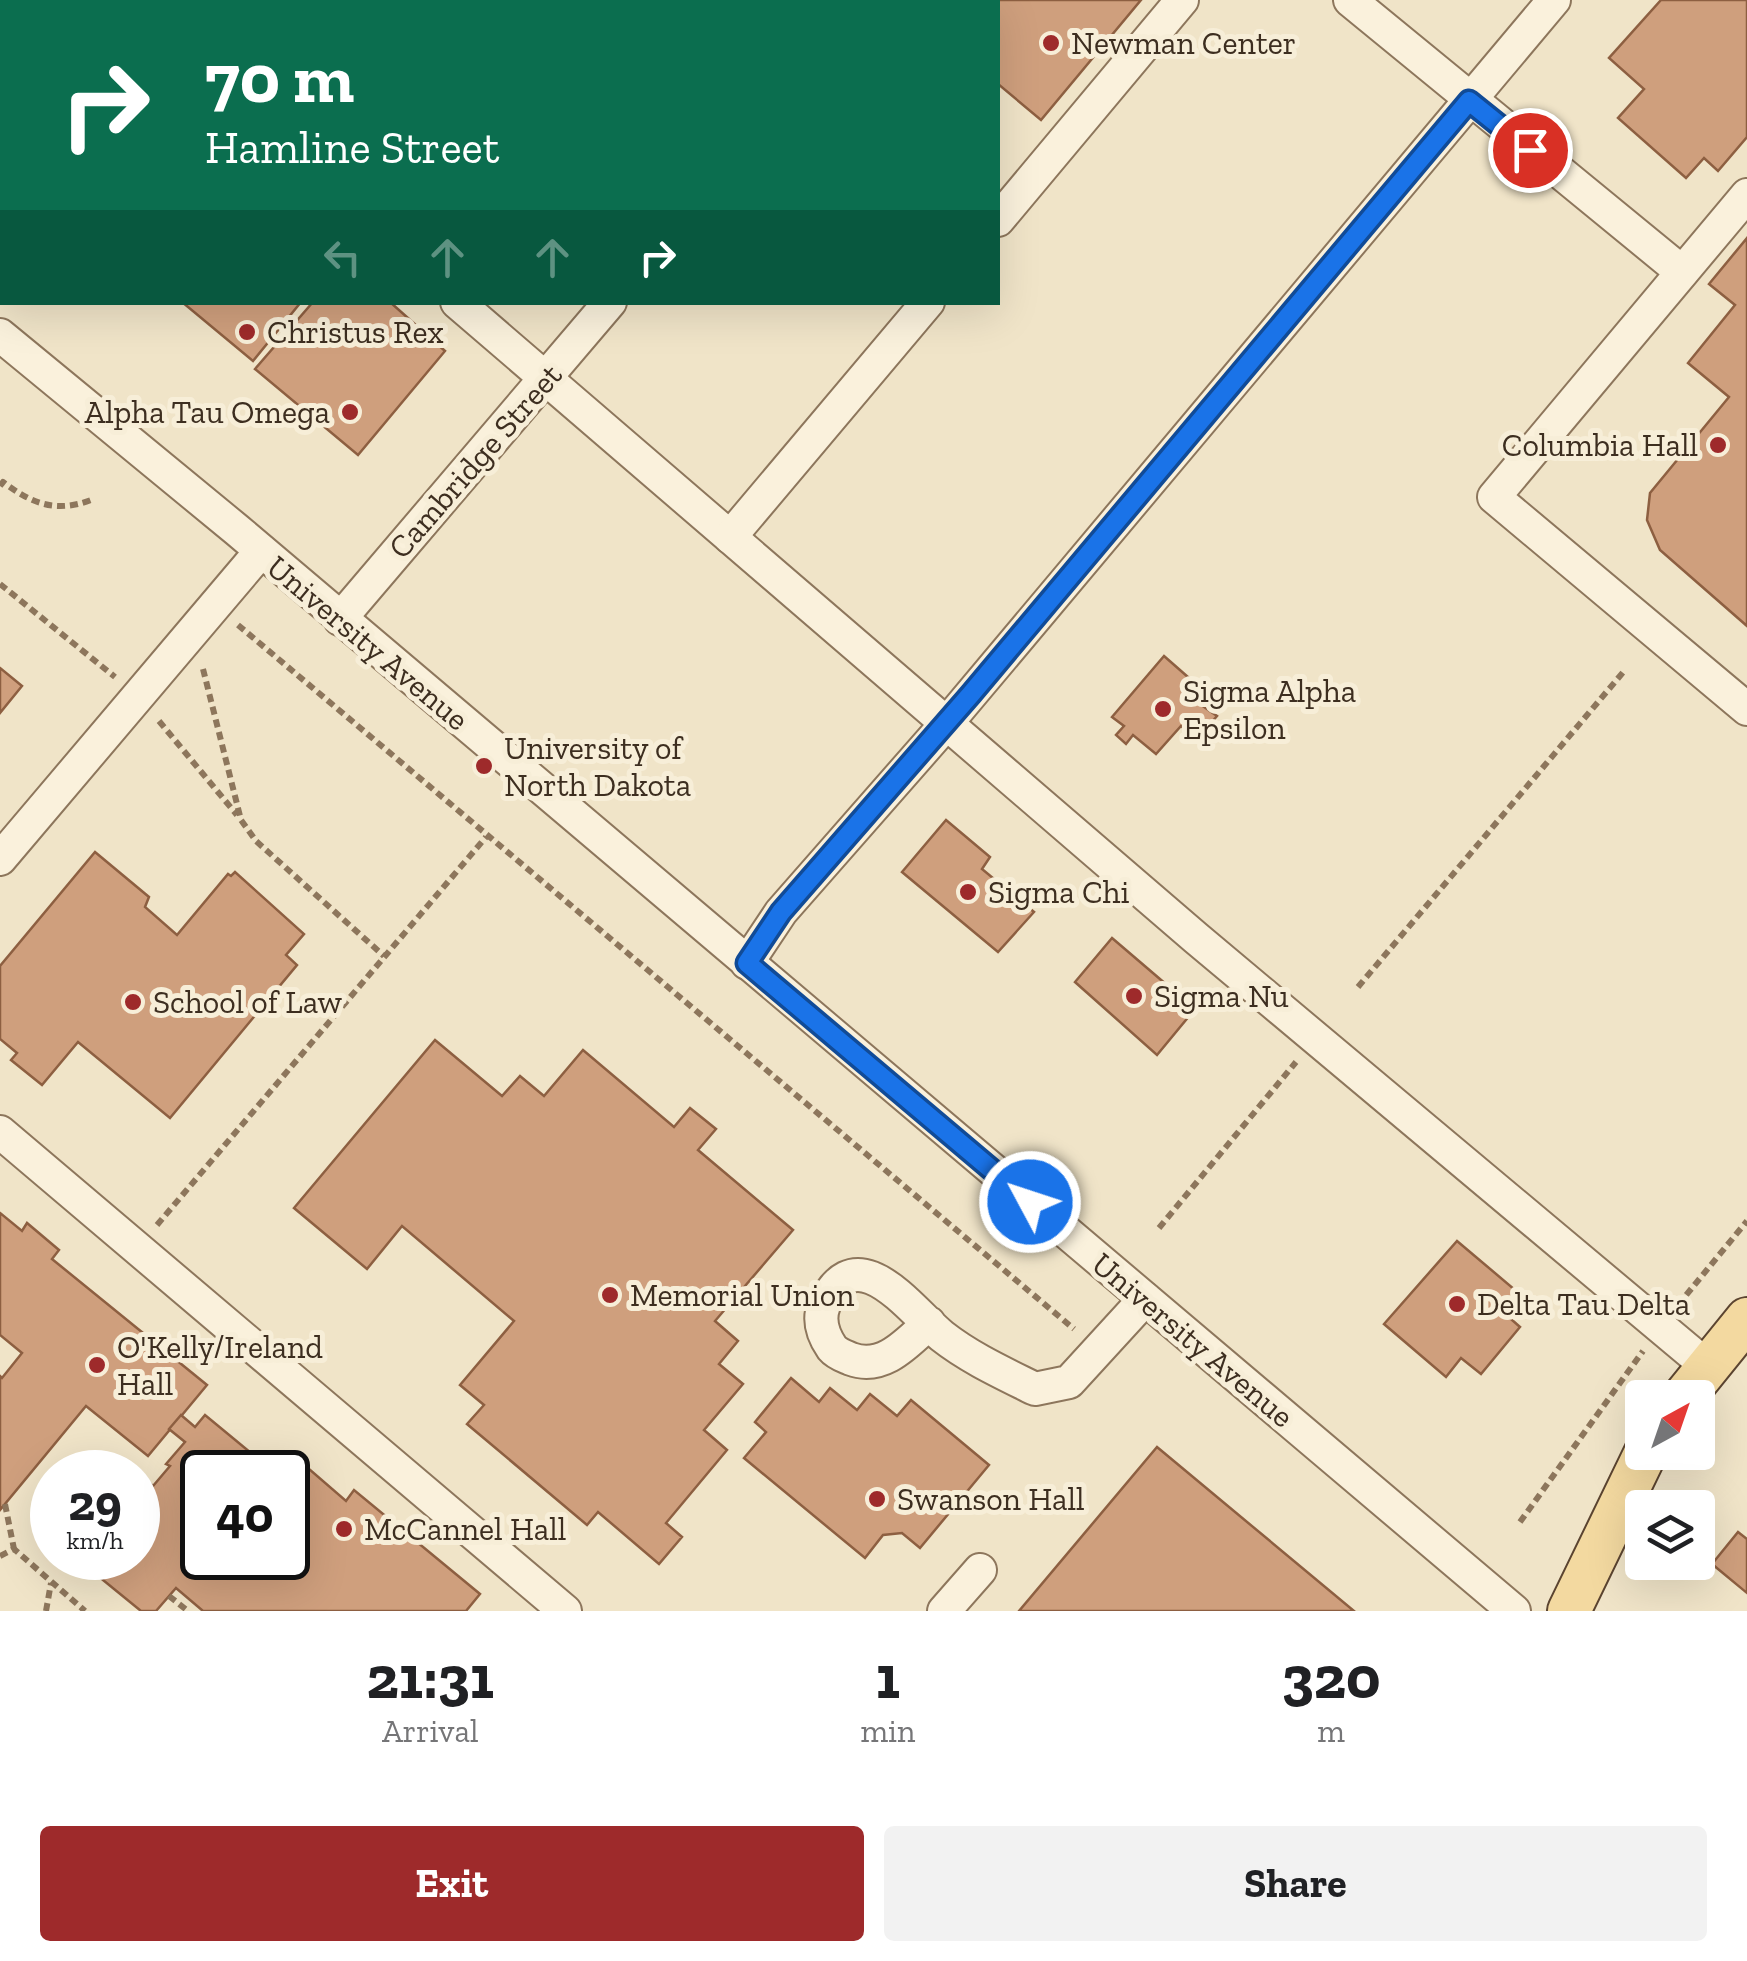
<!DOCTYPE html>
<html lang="en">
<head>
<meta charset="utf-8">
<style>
	body { margin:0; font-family:"Zilla Slab",serif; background:#f2f2f2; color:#202124; height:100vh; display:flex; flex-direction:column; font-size:38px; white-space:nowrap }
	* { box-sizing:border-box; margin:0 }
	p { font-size:32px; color:#757577 }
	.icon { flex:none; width:55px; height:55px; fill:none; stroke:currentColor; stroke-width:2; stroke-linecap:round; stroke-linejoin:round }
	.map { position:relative; height:1611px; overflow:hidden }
	.side { display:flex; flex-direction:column; background:#fff; flex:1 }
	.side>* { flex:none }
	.top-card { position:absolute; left:0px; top:0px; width:1000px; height:305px; box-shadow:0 10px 40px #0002; background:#0b6e4f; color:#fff; overflow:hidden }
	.needle { width:65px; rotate:40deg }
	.fabs { position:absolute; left:1625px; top:1380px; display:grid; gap:20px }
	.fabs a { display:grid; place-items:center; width:90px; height:90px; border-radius:10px; background:#fff; box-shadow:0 10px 40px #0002; font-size:50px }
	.speed { position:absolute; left:30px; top:1450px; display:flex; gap:20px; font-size:50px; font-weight:700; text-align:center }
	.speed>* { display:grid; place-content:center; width:130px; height:130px; border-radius:50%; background:#fff; box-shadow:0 10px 40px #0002; line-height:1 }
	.speed small { font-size:25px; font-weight:400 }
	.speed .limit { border:5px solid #111; border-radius:15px; background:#fff; color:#111 }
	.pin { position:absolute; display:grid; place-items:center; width:85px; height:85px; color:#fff; margin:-42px; border:5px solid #fff; border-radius:50%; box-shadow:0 2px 10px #0007 }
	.me { position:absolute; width:110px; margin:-55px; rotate:310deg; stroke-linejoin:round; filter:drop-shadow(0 0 8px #0008) }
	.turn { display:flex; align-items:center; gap:35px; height:210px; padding:0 40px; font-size:45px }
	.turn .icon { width:130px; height:130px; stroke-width:2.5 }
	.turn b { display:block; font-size:70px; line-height:85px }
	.lanes { display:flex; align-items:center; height:95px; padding:0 40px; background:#0003; justify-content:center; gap:50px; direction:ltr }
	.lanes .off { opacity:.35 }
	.eta { display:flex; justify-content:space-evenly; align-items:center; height:170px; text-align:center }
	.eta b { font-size:60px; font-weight:800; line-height:70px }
	.action { display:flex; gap:20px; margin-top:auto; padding:20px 40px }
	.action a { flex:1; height:115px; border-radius:10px; background:#9e2a2b; color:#fff; font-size:40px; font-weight:800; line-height:115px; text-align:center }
	.action a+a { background:#f2f2f2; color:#202124 }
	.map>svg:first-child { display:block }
	.green { fill:#c9cf9b }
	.building { fill:#cf9f7d; stroke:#8d5f41; stroke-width:2.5 }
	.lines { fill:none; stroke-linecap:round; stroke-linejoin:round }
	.minor-casing { stroke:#8d765c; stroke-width:36 }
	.major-casing { stroke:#5b4430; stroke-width:46 }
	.path { stroke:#8d765c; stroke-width:6; stroke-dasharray:8 5; stroke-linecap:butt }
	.minor { stroke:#faf1dc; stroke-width:32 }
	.major { stroke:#f3d9a0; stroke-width:42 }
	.route-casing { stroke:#114b97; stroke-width:25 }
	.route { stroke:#1a73e8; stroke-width:18 }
	.poi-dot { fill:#9e2a2b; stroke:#f7eed8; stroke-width:4 }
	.labels { text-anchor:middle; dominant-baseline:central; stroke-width:10; stroke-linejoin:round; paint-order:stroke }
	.poi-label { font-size:32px; fill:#3d2e20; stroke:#f7eed8; text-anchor:start }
	.street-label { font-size:32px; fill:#3d2e20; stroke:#f7eed8 }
</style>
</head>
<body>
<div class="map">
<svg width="1747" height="1611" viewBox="0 0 1747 1611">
	<rect width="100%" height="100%" fill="#f0e4c8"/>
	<polygon class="green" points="0,0 73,0 2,2 0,84"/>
	<g class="building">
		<polygon points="918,0 1141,0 1041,120 998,84 998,2 916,2"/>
		<polygon points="1661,0 1747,0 1747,137 1718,171 1704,158 1686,178 1618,118 1644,89 1609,58"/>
		<polygon points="1747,238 1747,626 1660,550 1647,520 1650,493 1729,397 1688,363 1735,305 1709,284"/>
		<polygon points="182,302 301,302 253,361"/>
		<polygon points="313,302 390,302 445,351 358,455 255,369"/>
		<polygon points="1164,656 1205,692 1197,702 1217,716 1197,739 1181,726 1156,754 1133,735 1126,744 1116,735 1124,726 1112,717"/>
		<polygon points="0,668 22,686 0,713"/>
		<polygon points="946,820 990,857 982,869 1034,912 998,952 902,872"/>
		<polygon points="95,852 149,897 145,907 177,935 228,874 231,876 235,872 304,934 286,955 297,965 170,1118 78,1042 42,1085 11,1060 17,1053 0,1039 0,966"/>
		<polygon points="1112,938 1195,1009 1157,1055 1075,982"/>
		<polygon points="435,1040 502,1096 520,1076 544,1096 583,1050 674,1127 690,1108 716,1129 698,1150 793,1230 715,1321 738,1341 719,1364 743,1384 704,1430 727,1450 666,1523 682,1537 659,1564 598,1512 587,1525 467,1424 484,1405 460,1385 514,1321 402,1226 367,1269 294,1208"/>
		<polygon points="0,1213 22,1231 27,1223 59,1250 52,1259 207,1385 148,1456 86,1406 0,1510 0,1376 2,1378 22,1353 0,1335"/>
		<polygon points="1457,1241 1521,1295 1504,1313 1520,1327 1481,1374 1461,1358 1446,1377 1384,1324"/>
		<polygon points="791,1378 819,1402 830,1388 857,1410 870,1394 897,1416 911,1400 989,1465 920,1548 902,1533 883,1535 865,1558 744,1458 766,1432 755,1422"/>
		<polygon points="181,1415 195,1427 205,1415 274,1472 202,1472 202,1558 288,1558 288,1478 301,1462 346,1501 354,1490 480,1594 466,1611 203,1611 176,1588 156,1611 141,1611 76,1558 138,1558 138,1473 153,1486 170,1466 166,1464 185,1442 169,1429"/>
		<polygon points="1157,1447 1354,1611 1019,1611"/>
		<polygon points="1738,1532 1747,1539 1747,1593 1712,1564"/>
	</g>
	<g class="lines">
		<g class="minor-casing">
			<g id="minor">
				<polyline points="774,0 777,2"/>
				<polyline points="1350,0 1682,272"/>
				<polyline points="121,2 123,0"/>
				<polyline points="859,2 861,0"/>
				<polyline points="0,148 2,145"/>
				<polyline points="1747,195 1494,497 1747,709"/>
				<polyline points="998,220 1182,0"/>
				<polyline points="457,302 1196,938 1707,1366"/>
				<polyline points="0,335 237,530 1514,1611"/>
				<polyline points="730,537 928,302"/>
				<polyline points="340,619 610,302"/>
				<polyline points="0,859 261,551"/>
				<polyline points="747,963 781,912 946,724 1554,0"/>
				<polyline points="0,1132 565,1611"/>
				<path d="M929,1323C907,1343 883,1371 851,1359C844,1356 837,1354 832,1348C823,1335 818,1320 824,1305C856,1232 912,1312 942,1336C970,1358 1003,1373 1035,1389L1069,1382L1145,1299"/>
				<polyline points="944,1611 980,1570"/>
			</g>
		</g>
		<g class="major-casing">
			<g id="major">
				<polyline points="1683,1398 1747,1319"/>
				<polyline points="1569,1611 1646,1452"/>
			</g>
		</g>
		<g class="path">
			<path d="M0,486L3,482C32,504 56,513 91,500"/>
			<polyline points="0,584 115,677"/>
			<polyline points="238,625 1074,1329"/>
			<polyline points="203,669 241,820 256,841 384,956"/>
			<polyline points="159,721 237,815"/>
			<polyline points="1358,987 1625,670"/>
			<polyline points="157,1225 486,837"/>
			<polyline points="1159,1228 1296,1062"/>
			<polyline points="1678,1305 1747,1221"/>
			<polyline points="5,1504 14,1549"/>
			<polyline points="1520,1522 1643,1351"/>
			<polyline points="0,1556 14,1549 85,1611"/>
			<polyline points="169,1596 188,1611"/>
			<polyline points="46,1611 51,1583"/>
		</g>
		<use href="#minor" class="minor"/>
		<use href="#major" class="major"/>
	</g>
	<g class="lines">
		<g class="route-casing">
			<polyline id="route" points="1030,1202 747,963 781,912 971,694 1469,101 1530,150"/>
		</g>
		<use href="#route" class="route"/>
	</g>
	<g class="poi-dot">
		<circle cx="1051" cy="43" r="10"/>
		<circle cx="247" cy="332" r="10"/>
		<circle cx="350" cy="412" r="10"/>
		<circle cx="1718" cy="445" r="10"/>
		<circle cx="1163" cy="709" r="10"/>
		<circle cx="484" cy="766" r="10"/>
		<circle cx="968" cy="892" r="10"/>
		<circle cx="1134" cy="996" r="10"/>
		<circle cx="133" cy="1002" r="10"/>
		<circle cx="610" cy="1295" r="10"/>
		<circle cx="1457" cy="1304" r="10"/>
		<circle cx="97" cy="1365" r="10"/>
		<circle cx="877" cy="1499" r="10"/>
		<circle cx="344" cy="1529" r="10"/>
	</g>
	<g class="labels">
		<g class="poi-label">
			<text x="1071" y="43">Newman Center</text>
			<text x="267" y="332">Christus Rex</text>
			<text x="330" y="412" text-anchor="end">Alpha Tau Omega</text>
			<text x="1698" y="445" text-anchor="end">Columbia Hall</text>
			<text x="1183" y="691">Sigma Alpha<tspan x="1183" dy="37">Epsilon</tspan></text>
			<text x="504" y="748">University of<tspan x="504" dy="37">North Dakota</tspan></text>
			<text x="988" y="892">Sigma Chi</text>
			<text x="1154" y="996">Sigma Nu</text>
			<text x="153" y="1002">School of Law</text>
			<text x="630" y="1295">Memorial Union</text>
			<text x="1477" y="1304">Delta Tau Delta</text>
			<text x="117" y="1347">O'Kelly/Ireland<tspan x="117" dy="37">Hall</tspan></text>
			<text x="897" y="1499">Swanson Hall</text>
			<text x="364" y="1529">McCannel Hall</text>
		</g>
		<g class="street-label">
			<text transform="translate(475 461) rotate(-49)">Cambridge Street</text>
			<text transform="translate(368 643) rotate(40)">University Avenue</text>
			<text transform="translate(1193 1340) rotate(40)">University Avenue</text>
		</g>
	</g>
</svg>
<div class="fabs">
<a><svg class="needle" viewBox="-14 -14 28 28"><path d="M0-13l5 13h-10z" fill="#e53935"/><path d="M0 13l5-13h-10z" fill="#757577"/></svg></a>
<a><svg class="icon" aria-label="layers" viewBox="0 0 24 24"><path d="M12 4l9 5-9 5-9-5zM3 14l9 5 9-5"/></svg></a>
</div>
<div class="speed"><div>29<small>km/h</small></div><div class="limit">40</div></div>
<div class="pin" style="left:1530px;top:150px;background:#d93025"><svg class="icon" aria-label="arrive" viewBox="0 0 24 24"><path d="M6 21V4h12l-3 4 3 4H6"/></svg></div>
<svg class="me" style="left:1030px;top:1202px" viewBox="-20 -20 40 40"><circle r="17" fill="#1a73e8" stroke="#fff" stroke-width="3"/><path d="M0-11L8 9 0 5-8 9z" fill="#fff"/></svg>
<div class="top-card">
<div class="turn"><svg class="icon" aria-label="right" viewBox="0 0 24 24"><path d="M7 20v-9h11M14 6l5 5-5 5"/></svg><div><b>70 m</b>Hamline Street</div></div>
<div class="lanes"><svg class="icon off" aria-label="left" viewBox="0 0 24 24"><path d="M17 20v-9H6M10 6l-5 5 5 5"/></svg><svg class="icon off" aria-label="ahead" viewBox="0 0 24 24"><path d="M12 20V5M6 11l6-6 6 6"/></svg><svg class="icon off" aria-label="ahead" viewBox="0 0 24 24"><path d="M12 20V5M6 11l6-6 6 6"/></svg><svg class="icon" aria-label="right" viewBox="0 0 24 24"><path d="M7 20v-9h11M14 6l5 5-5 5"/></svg></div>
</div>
</div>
<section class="side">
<div class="eta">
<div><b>21:31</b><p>Arrival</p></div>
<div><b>1</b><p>min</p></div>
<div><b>320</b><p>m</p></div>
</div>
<div class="action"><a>Exit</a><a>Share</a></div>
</section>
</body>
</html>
